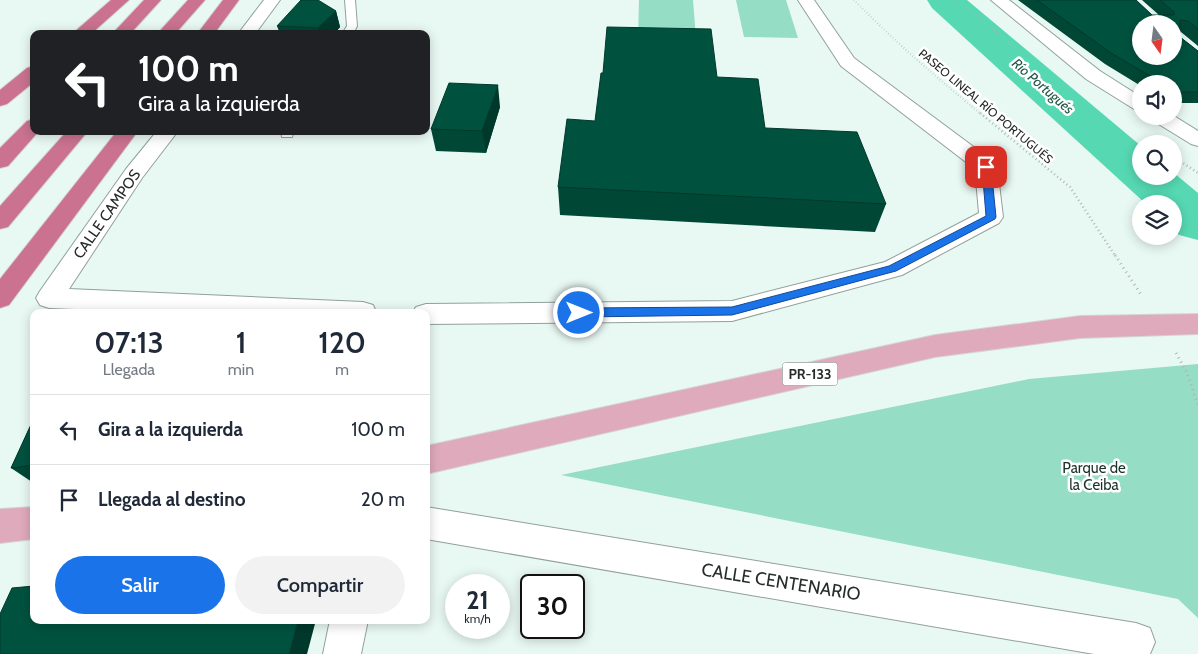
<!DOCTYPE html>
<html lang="es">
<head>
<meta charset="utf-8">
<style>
	body { margin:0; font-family:Cabin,sans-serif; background:#f2f2f3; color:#1f2937; height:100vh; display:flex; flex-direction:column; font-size:19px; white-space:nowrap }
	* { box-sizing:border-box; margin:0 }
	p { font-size:16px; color:#747a83 }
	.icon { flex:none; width:28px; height:28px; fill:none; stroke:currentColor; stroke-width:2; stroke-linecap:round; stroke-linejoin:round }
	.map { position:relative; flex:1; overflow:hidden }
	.panel { position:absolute; left:30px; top:309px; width:400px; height:315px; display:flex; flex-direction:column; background:#fff; border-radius:10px; box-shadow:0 2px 12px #0003 }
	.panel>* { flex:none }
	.guide { position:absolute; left:30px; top:30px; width:400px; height:105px; border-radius:10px; box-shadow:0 2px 12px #0003; background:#202124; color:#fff; overflow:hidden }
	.needle { width:32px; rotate:166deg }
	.buttons { position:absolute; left:1132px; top:15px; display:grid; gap:10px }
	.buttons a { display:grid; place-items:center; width:50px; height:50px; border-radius:50%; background:#fff; box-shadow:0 2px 12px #0003; font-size:25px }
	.speed { position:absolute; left:445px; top:574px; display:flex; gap:10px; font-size:25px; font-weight:700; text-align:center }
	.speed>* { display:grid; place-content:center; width:65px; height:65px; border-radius:50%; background:#fff; box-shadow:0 2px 12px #0003; line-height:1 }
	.speed small { font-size:12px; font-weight:400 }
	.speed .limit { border:2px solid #111; border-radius:8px; background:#fff; color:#111 }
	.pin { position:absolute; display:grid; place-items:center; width:42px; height:42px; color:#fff; margin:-21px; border-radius:10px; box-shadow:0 2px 8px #0006 }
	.me { position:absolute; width:55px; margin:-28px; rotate:90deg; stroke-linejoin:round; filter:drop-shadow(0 0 4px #0008) }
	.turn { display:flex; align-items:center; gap:18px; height:105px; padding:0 25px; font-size:22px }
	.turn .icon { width:65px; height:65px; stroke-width:2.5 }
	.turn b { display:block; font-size:35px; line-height:42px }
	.eta { display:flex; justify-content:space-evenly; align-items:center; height:85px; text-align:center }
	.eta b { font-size:30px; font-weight:600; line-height:35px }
	.action { display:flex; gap:10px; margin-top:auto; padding:10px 25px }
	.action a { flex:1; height:58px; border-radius:30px; background:#1a73e8; color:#fff; font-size:20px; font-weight:600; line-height:58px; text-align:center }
	.action a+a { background:#f2f2f3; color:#1f2937 }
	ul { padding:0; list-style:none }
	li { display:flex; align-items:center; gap:15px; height:70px; padding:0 25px; border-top:1px solid #e0e1e3 }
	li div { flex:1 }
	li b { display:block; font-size:19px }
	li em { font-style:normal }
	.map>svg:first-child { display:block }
	.green { fill:#95ddc4 }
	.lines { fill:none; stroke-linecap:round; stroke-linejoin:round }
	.river { fill:#56d9b3; fill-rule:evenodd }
	.lane-casing { stroke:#91a09a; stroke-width:2 }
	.street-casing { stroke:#91a09a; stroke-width:2 }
	.primary-casing { stroke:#d4d5d4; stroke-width:2 }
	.highway-casing { stroke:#d4d5d4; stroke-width:2 }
	.path-far2 { stroke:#abb8b3; stroke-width:2; stroke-dasharray:0.5 2.5; stroke-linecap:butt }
	.path-far1 { stroke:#abb8b3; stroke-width:2.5; stroke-dasharray:1 3; stroke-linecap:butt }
	.path { stroke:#abb8b3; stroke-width:3; stroke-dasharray:1 4; stroke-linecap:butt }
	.lane { fill:#fff; fill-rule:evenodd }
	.street { fill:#fff; fill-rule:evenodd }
	.primary { fill:#dfaabc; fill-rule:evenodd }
	.highway { fill:#ca7290; fill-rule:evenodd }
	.wall { fill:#004736 }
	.shaded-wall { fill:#00392c }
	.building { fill:#00523f; stroke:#00392c; fill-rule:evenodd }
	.route { fill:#1a73e8; stroke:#114b97 }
	.labels { text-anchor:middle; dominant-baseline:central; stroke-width:5; stroke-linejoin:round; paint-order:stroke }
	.far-street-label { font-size:12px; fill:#262c29; stroke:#fff }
	.far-water-label { font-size:14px; font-style:italic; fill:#235848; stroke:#fff }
	.shield { fill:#fff; stroke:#676b69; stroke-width:1 }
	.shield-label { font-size:14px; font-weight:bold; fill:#262c29 }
	.street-label { font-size:15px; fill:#262c29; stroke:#fff }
	.park-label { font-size:15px; fill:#1b322a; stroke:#fff }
	.near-street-label { font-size:18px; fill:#262c29; stroke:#fff }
</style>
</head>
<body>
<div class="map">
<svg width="1198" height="654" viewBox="0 0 1198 654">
	<rect width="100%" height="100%" fill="#e8f8f2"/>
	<g class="green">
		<polygon points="639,0 693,0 696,39 638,38"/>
		<polygon points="736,0 786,0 798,38 744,37"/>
		<polygon points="1198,364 1198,618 1178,599 561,475 1029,379"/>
	</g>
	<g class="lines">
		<polygon class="river" points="927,0 967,0 1141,146 1141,176 1174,176 1174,173 1198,193 1198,240 1179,235 1174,230 1174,204 1146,204 932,8"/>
		<g class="lane-casing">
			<g id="lane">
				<polygon points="345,0 355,0 357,26 353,34 342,34 347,26"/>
				<polygon points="281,131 294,131 292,137 282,137"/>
			</g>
		</g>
		<g class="street-casing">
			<g id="street">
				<polygon points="264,0 280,0 255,34 238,34"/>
				<polygon points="798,0 814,0 854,58 994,162 997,167 1003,217 999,223 902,275 732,321 426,324 426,312 413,312 416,307 426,304 732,301 885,262 979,213 975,169 841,66"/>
				<polygon points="991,0 1009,0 1100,71 1141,97 1141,111 1134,109 1086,79"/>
				<polygon points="1149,116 1174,116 1198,131 1198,146 1191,144 1152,120"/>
				<polygon points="157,131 178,131 142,178 69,289 363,302 373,305 376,312 152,312 49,308 40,305 36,298 40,291 126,169"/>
				<polygon points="426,507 1136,623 1150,628 1155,642 1150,654 1094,654 426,539"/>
				<polygon points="330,620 368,620 361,654 323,654"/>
			</g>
		</g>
		<g class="primary-casing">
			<g id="primary">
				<polygon points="1198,314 1198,334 1080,338 935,357 426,474 426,446 935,335 1080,316"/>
				<polygon points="34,507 34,539 0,543 0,509"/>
			</g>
		</g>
		<g class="highway-casing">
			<g id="highway">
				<polygon points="111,0 129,0 91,34 72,34"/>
				<polygon points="144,0 161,0 130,34 112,34"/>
				<polygon points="188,0 205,0 175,34 157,34"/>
				<polygon points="223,0 239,0 214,34 197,34"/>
				<polygon points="34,66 34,82 7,104 0,106 0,90 27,68"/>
				<polygon points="34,119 34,131 39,131 8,166 0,168 0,148 27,121"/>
				<polygon points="67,131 88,131 8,227 0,229 0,206"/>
				<polygon points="117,131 138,131 9,305 0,308 0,279"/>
			</g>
		</g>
		<g class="path-far2">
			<path d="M854,0C894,41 937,78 982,115"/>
			<polyline points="957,0 1016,48"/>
		</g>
		<g class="path-far1">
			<polyline points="980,113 1070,187 1116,257"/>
			<polyline points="1180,161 1198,173"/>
		</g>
		<g class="path">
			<polyline points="1115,255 1142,296"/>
			<polyline points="1176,353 1187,373 1198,405"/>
		</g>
		<use href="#lane" class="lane"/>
		<use href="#street" class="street"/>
		<use href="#primary" class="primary"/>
		<use href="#highway" class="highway"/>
	</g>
	<g class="wall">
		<polygon points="1018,0 1136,0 1152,15 1159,15 1142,0 1198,0 1198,46 1181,32 1180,31 1180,37 1198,51 1198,103 1174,103 1174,84 1141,84 1141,86 1105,64"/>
		<polygon points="336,11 340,27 334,34 280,34 277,26"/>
		<polygon points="717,77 765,128 886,204 875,232 560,215 558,187 595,121"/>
		<polygon points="500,107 486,153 436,151 431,129"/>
		<polygon points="34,418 34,482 32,482 11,468"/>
	</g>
	<g class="shaded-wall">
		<polygon points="336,11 340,27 334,34 320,34 318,28"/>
		<polygon points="498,85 500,107 486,153 482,131"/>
		<polygon points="298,620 316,620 307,654 289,654"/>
	</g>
	<g class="building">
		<polygon points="301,0 318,0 336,11 318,28 277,26"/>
		<path d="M1037,0H1136L1152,15H1174V12L1160,0H1198V29L1188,21L1180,20V37L1198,51V92H1179L1174,89V84H1164L1111,53ZM1141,24H1174V56H1141Z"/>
		<polygon points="607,27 711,29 717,77 758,79 765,128 857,132 886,204 558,187 567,119 595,121 601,73 603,73"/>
		<polygon points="449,83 498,85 482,131 431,129"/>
		<polygon points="34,418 34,465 11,468"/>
		<polygon points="34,586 34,620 298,620 289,654 0,654 0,614 12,588"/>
	</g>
	<polygon class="route" points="986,164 991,167 996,217 995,219 896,271 732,315 579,317 574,313 579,308 732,307 889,266 986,216 982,167"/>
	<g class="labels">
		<g class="far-street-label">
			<text transform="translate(986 106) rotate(40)">PASEO LINEAL RÍO PORTUGUÉS</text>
		</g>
		<g class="far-water-label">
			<text transform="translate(1043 86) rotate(41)">Río Portugués</text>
		</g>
		<rect class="shield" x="782.5" y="362.5" width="55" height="23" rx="4"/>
		<g class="shield-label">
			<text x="810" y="374">PR-133</text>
		</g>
		<g class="street-label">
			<text transform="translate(107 214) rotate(-55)">CALLE CAMPOS</text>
		</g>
		<g class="park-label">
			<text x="1094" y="468">Parque de<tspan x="1094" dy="17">la Ceiba</tspan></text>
		</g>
		<g class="near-street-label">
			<text transform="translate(781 582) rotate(9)">CALLE CENTENARIO</text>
		</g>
	</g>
</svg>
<div class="buttons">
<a><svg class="needle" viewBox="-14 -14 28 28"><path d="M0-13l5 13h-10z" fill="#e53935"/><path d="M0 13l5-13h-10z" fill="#747a83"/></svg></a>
<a><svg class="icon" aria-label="sound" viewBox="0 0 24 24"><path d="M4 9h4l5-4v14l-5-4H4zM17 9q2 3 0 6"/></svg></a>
<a><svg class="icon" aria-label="search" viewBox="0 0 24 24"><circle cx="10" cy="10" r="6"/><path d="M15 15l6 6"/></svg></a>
<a><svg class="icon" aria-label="layers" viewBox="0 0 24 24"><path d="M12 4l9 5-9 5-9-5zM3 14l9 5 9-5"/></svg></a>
</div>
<div class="speed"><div>21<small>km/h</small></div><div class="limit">30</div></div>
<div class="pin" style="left:986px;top:167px;background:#d93025"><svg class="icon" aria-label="arrive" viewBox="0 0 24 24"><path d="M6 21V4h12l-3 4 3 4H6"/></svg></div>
<svg class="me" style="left:579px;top:313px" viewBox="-20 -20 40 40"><circle r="17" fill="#1a73e8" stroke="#fff" stroke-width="3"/><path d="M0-11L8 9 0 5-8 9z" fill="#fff"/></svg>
<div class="guide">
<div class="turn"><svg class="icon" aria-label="left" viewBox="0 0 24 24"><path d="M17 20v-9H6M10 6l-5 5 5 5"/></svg><div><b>100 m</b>Gira a la izquierda</div></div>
</div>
<section class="panel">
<div class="eta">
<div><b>07:13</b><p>Llegada</p></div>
<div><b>1</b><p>min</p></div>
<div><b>120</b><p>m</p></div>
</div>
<ul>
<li><svg class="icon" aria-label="left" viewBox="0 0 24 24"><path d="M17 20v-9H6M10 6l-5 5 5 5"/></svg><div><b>Gira a la izquierda</b></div><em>100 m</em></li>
<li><svg class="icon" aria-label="arrive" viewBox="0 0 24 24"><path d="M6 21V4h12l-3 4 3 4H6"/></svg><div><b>Llegada al destino</b></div><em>20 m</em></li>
</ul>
<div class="action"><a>Salir</a><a>Compartir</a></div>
</section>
</div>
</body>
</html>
